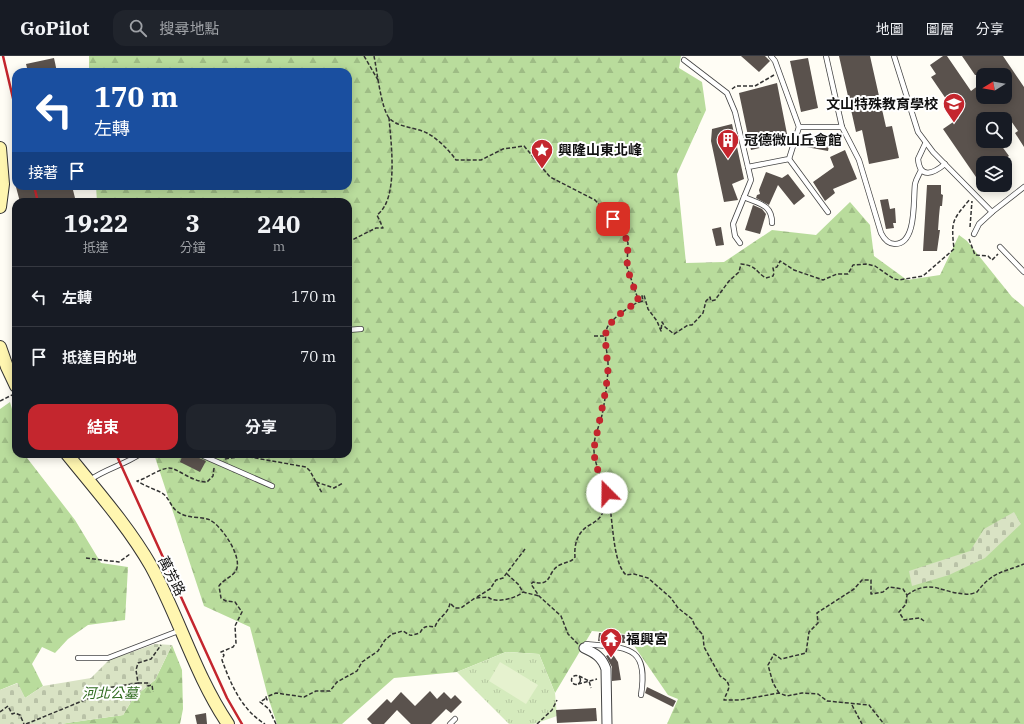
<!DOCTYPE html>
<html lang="zh-TW">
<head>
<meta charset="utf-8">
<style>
	body { margin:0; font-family:"IBM Plex Serif","Noto Sans TC",serif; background:#20242c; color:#f1f3f6; height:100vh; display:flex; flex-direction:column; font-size:15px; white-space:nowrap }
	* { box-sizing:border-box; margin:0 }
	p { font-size:13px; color:#9ea1a6 }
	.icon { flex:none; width:22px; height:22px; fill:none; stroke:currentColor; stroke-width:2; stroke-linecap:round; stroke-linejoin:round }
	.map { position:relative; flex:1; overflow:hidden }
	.side { position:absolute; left:12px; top:142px; width:340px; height:260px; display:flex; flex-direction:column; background:#171b24; border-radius:12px; box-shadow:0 2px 10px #0003 }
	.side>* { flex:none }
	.hud { position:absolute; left:12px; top:12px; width:340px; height:122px; border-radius:12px; box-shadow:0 2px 10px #0003; background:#1a4fa0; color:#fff; overflow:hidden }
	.needle { width:26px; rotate:259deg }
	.tools { position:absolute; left:976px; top:12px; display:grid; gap:8px }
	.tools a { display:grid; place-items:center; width:36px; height:36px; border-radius:8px; background:#171b24; box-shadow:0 2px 10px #0003; font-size:20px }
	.pin { position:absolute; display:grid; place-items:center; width:34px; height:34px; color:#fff; margin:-17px; border-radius:8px; box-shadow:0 2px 6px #0006 }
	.me { position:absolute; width:44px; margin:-22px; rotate:338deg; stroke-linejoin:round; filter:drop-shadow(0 0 3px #0008) }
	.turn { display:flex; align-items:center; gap:14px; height:84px; padding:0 16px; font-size:18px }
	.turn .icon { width:52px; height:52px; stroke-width:2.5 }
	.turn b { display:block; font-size:28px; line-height:34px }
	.then { display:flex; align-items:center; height:38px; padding:0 16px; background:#0003; gap:8px; font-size:15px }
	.eta { display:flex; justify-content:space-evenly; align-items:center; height:68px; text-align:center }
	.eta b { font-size:24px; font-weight:700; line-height:28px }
	.button { display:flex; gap:8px; margin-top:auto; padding:8px 16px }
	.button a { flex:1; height:46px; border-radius:12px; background:#c4262e; color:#fff; font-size:16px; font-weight:700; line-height:46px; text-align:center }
	.button a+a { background:#20242c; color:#f1f3f6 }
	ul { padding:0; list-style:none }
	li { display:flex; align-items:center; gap:12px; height:60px; padding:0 16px; border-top:1px solid #363941 }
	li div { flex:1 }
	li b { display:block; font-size:15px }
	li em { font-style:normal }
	header { display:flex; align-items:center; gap:24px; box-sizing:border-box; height:56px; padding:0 20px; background:#171b24; border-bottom:1px solid #363941 }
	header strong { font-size:19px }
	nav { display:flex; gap:22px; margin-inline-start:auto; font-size:14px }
	.search { width:280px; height:36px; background:#20242c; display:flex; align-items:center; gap:10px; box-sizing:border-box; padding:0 14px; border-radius:12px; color:#9ea1a6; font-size:15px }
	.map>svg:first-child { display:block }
	.forest { fill:url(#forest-firs) }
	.cemetery { fill:url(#cemetery-stones) }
	.park { fill:url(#park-tufts) }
	.pitch { fill:#e6f2cf }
	.building { fill:#5a524d }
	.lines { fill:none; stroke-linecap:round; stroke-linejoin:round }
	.lane-casing { stroke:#444; stroke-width:6 }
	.street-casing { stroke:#444; stroke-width:11 }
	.secondary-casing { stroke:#333; stroke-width:14 }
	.path { stroke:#333; stroke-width:1.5; stroke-dasharray:4 2; stroke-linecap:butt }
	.lane { stroke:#fff; stroke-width:4.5 }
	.street { stroke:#fff; stroke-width:9 }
	.secondary { stroke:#fff6b0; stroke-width:12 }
	.rail { stroke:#c4262e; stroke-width:2.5 }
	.route { stroke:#c4262e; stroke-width:7; stroke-dasharray:0 12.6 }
	.labels { text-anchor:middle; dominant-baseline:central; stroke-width:4; stroke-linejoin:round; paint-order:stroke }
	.poi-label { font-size:14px; font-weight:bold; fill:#111; stroke:#fff; text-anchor:start }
	.street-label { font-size:14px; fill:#111; stroke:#fff }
	.park-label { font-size:14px; font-style:italic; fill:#2f6b1f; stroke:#fff }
</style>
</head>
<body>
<header>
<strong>GoPilot</strong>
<div class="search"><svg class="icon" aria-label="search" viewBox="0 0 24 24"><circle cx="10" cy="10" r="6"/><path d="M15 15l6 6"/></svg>搜尋地點</div>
<nav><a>地圖</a><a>圖層</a><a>分享</a></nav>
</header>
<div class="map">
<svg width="1024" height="668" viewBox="0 0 1024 668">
	<defs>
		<pattern id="forest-firs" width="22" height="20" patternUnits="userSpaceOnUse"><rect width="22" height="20" fill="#b9dc9c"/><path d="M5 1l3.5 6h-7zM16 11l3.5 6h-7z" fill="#9ebc85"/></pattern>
		<pattern id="cemetery-stones" width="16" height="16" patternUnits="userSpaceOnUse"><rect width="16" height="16" fill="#d9e3c4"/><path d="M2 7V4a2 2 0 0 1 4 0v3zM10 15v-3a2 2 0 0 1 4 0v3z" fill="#b9c2a7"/></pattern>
		<pattern id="park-tufts" width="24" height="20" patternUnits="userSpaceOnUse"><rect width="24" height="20" fill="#d5ebbd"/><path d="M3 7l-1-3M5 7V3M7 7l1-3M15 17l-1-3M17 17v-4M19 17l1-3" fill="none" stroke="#b6c8a1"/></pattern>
	</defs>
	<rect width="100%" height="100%" fill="#fffdf5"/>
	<g class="forest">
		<polygon points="89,0 681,0 679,12 702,26 706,54 677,118 686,207 724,206 772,174 816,179 850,146 870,169 874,200 907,224 940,219 959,179 967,185 1012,241 1024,251 1024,668 667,668 678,643 668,639 626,578 592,575 555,637 539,598 506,596 457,616 394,622 342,668 277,668 268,641 250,571 204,550 154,398 348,398 348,146 97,146 96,130 348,130 348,16 89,16"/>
		<polygon points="10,346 16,367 16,398 24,398 75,464 101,507 128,511 125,564 88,569 68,583 55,597 42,591 32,608 43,630 25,642 17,627 0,634 0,353"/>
		<polygon points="172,589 182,614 183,653 180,668 60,668 123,659 134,641 155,624"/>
	</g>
	<g class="cemetery">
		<polygon points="1014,456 1021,468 985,502 949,519 912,530 909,515 970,495 984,473"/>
		<polygon points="155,588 172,589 155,624 134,641 123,659 60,668 0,668 0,634 18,627 25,642 43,630 91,622 109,604"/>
	</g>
	<polygon class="park" points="506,596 539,598 555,637 557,660 534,668 509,668 457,616"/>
	<polygon class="pitch" points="500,606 538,629 526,648 489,625"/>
	<g class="building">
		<polygon points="741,0 765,0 770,5 759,16"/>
		<polygon points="839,0 870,0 886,71 892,70 899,102 869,108 862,74 856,76"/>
		<polygon points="943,0 947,0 971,35 983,26 983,41 1005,41 1005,19 975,19 962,0 1003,0 1024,31 1024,91 1015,77 1018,75 1009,62 1005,65 1000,57 992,63 983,63 983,85 998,85 1009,100 1003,104 1005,107 983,107 983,116 976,121 943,73 959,62 931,21 936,18 930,9"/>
		<polygon points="54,2 57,16 28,16 26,8"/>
		<polygon points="808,2 818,52 801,56 790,5"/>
		<polygon points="777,27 788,83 767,87 768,90 751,94 739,37"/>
		<polygon points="732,68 744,123 732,128 738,144 724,146 711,85 712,73"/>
		<polygon points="803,78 830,84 828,95 801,90"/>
		<polygon points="845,94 857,123 833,133 835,137 825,145 813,126 834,111 830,101"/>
		<polygon points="766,116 782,122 788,118 805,140 794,149 778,129 769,149 756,142 757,139 760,138 759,134"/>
		<polygon points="927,129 941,129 941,138 943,139 942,150 940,150 939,160 938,174 940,174 937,195 923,195"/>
		<polygon points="20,130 72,130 76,146 20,146 16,131"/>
		<polygon points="888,143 890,153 895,152 896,167 893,167 894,172 886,173 880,144"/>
		<polygon points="753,149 762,153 766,158 760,178 745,174"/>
		<polygon points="721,171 724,189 716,190 712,173"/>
		<polygon points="183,398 195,398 197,401 206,405 200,416 180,406"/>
		<polygon points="599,577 626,579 625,587 598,585"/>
		<polygon points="612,597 618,606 621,624 612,625 612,611 606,600"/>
		<polygon points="647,631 676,645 673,651 645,637"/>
		<polygon points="430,635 437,643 444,636 451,643 455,639 462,646 451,657 446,653 431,668 411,668 397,654 384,668 372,668 367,663 387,643 391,647 401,636 415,650"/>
		<polygon points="596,652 597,665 557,667 556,654"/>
		<polygon points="206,657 207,668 197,668 195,659"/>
	</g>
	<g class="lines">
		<g class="lane-casing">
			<g id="lane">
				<polyline points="771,0 775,5 799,71"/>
				<path d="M826,0L842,71L859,104L881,177C884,183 888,188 895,188C917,188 913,144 915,128C916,123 919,119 921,114"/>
				<polyline points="894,0 918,76 933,96 992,156 1024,131"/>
				<polyline points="684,4 727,37 735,56 748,111"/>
				<path d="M925,88L918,103C920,124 934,117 945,108"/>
				<polyline points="789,103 828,156"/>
				<path d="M744,141C759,148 772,148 772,167"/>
				<polyline points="974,178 979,168 992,156"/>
				<polyline points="740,187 735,180 733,168 749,129 751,124 748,111 789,103 799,71 842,71"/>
				<polyline points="1000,191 1024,216"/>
				<polyline points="348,274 361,273"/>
				<polyline points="199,398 272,430"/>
				<path d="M90,424C105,413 124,409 140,398"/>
				<path d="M584,592L586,588C627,592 649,589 641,639"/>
				<polyline points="78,602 108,602 181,574"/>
				<polyline points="450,668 455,663"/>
			</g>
		</g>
		<g class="street-casing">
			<path id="street" d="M584,592C595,597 602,601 606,613L607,668"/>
		</g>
		<g class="secondary-casing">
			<g id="secondary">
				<polyline points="0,92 3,128 0,151"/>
				<polyline points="0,291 7,311 16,330"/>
				<path d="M67,398C96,434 128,470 151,510C179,561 195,619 228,668"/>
			</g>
		</g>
		<g class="path">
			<polyline points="364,0 378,24"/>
			<path d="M374,0C377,14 381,54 390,63C400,72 415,71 427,77C438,83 449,94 456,104H481L503,93L524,90L550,121L595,144L622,173L628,187L627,211L639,246C631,249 610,264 607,272C603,286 609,300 608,314C607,329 605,345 602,359C599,371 593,382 594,395C595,411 603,423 607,438C614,459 611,504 626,519L634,518L648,522L671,542L678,552L692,563L695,570L703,579L704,591L720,620C735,629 727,634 724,644H740L779,637L787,640L802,637L818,638L827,645L869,649L884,668"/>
			<polyline points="732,33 736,30 755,30 774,19"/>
			<polyline points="970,171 972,145"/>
			<polyline points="969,183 975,199 988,200 992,204 998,198"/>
			<path d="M348,186L376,172H383L377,159C399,143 391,87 389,62"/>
			<path d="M639,246L643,245L642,240L644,239L648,253L657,265L661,275L662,266L665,271L674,278L688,269H692L703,257L706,245L710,241L711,245L715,244L729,225L739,216L741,208C758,210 754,215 766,222L773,220L774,217L773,212L777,211L780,205L794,214L823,224L837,218H848L853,209L866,208L875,210L894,223L899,224L923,220L954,193C951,164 952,165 970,143"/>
			<polyline points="594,280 605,280"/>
			<polyline points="0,345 12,339"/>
			<polyline points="225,403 244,400 306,411 310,415 322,437"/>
			<path d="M214,412L213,420L207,426C191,426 178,412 169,412C158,413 148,422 137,425C145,430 154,433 162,437C169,441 171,452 178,456C187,463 201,460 210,464C222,470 245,504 235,516C230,522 223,524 219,530L221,542L226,545L235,546L242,556L235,570L236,587L233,591L221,596L224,599L222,604C231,629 242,654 265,668"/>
			<polyline points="316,426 334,432 343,427"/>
			<polyline points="86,502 119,506 130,498"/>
			<polyline points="507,518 518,528 523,536 539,540"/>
			<path d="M907,539C931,522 941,537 965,538C969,539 974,537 977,536C993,515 1002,517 1024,508"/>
			<polyline points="477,541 490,533 496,524 503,522 525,493"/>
			<path d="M578,588L568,578L561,560L539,540L531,528L533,526C552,531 547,517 558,510C564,506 571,507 575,501C574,489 577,477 588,470C593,467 597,465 601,460C604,455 605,448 605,442L609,446"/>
			<circle cx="576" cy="624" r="4.5"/>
			<polyline points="579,620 589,625 591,632"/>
			<polyline points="138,627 148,627 148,630 152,629 153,636"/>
			<polyline points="578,628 597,623"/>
			<polyline points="779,637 773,627 768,609 774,598 781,603 806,597 809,576 818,567 817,557 854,533 862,524 871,524 871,538 883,536 889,531 903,533 907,539 906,548 899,556 904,564 920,562 924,565"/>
			<polyline points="852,649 862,668"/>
			<polyline points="0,656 8,650 12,658 15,657 20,659 24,668"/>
			<polyline points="26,668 92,641 91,637 106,632 138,627 136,614 138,607 151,603 161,589"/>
			<path d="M276,668L269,653L260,646L265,643L267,644L266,641L276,637L304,641L316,635H330L337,626L357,615L362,606L378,595L385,584L392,578L403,575C413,581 408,580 420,577C424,569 427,570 435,571C438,561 448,559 450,547L455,552H461L475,542L488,541C495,548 517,542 523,536"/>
			<polyline points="537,668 552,654 557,644"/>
		</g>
		<use href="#lane" class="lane"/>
		<use href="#street" class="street"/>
		<use href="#secondary" class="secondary"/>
		<g class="rail">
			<polyline points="3,0 16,55"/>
			<polyline points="34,130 38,146"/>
			<polyline points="116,398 227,642 242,668"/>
		</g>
	</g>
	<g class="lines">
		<polyline class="route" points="607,437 595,407 594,392 606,333 608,313 605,280 608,270 624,254 639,246 627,212 628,187 622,173 613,163"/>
	</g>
	<defs>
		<g id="school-pin" transform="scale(1.15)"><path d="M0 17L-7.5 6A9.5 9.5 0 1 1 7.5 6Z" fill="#c4262e" stroke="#fff"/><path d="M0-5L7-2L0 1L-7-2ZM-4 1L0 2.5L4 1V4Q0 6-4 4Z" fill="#fff"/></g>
		<g id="building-pin" transform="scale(1.15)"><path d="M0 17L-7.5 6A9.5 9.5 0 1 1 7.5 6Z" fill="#c4262e" stroke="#fff"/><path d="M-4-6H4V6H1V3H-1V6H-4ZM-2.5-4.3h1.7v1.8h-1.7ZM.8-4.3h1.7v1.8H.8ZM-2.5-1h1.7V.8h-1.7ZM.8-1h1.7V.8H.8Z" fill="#fff"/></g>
		<g id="sight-pin" transform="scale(1.15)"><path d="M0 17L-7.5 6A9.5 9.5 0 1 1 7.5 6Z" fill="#c4262e" stroke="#fff"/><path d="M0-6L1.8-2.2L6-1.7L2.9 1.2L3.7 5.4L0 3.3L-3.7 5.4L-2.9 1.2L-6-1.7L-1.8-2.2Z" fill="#fff"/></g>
		<g id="temple-pin" transform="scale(1.15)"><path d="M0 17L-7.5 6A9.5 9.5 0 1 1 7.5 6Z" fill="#c4262e" stroke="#fff"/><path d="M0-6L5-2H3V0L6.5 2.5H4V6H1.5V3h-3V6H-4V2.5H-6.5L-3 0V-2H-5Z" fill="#fff"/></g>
	</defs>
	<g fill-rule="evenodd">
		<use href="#school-pin" x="954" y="48"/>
		<use href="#building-pin" x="728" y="84"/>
		<use href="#sight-pin" x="542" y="94"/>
		<use href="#temple-pin" x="611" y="583"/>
	</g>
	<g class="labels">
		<g class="poi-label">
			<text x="938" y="48" text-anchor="end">文山特殊教育學校</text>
			<text x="744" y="84">冠德微山丘會館</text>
			<text x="558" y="94">興隆山東北峰</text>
			<text x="626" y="583">福興宮</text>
		</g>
		<g class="street-label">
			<text transform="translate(172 520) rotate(63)">萬芳路</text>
		</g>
		<g class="park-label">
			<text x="110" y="637">河北公墓</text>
		</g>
	</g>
</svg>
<div class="tools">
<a><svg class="needle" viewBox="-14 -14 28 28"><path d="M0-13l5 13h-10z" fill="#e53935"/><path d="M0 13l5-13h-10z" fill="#9ea1a6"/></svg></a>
<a><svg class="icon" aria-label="search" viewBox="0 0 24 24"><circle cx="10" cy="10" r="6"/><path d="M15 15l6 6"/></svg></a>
<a><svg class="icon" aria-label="layers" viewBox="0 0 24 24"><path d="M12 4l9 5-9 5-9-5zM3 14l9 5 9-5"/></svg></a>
</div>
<div class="pin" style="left:613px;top:163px;background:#d93025"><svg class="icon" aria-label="arrive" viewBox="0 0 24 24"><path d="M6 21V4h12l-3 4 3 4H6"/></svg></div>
<svg class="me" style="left:607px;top:437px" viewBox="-20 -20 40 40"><circle r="19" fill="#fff"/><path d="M0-13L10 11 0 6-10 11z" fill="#c4262e"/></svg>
<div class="hud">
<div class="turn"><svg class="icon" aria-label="left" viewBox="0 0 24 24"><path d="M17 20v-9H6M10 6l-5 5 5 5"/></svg><div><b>170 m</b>左轉</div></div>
<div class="then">接著<svg class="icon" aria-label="arrive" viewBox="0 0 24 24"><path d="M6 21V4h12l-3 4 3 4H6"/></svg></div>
</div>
<section class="side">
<div class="eta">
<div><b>19:22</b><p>抵達</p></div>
<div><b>3</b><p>分鐘</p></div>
<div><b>240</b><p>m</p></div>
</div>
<ul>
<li><svg class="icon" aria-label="left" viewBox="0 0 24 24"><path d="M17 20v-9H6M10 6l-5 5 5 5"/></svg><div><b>左轉</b></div><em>170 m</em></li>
<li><svg class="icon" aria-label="arrive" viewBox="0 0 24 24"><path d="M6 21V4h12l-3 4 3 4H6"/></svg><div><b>抵達目的地</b></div><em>70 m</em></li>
</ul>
<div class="button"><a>結束</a><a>分享</a></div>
</section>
</div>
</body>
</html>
